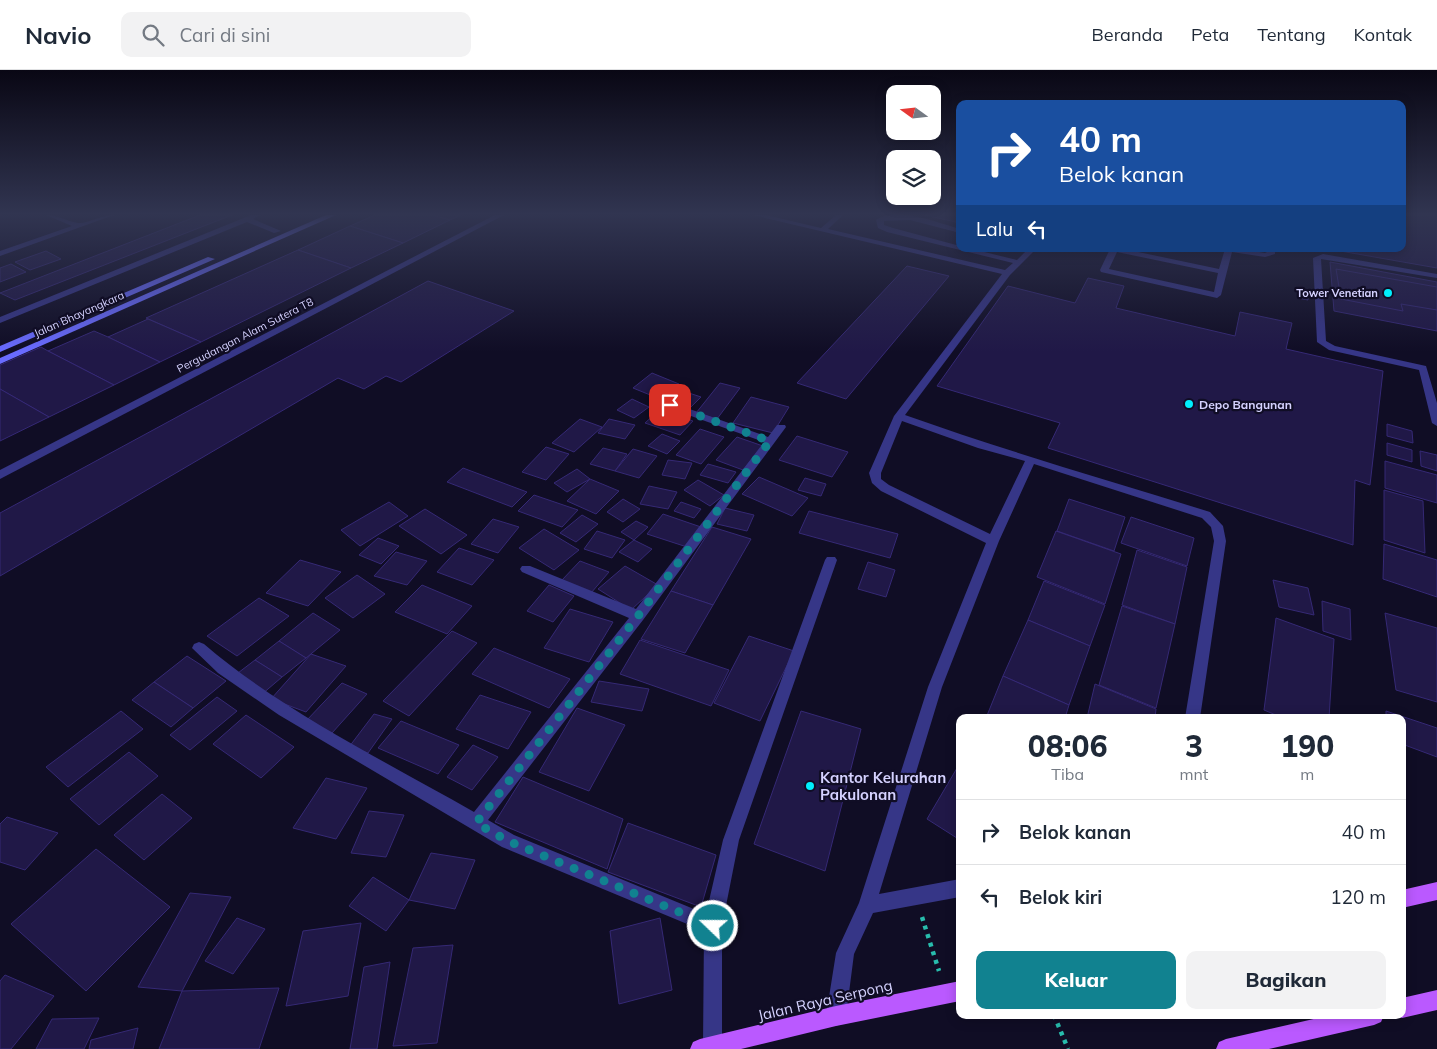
<!DOCTYPE html>
<html lang="id">
<head>
<meta charset="utf-8">
<style>
	body { margin:0; font-family:Mulish,sans-serif; background:#f2f2f3; color:#1f2937; height:100vh; display:flex; flex-direction:column; font-size:19px; white-space:nowrap }
	* { box-sizing:border-box; margin:0 }
	p { font-size:16px; color:#747a83 }
	.icon { flex:none; width:28px; height:28px; fill:none; stroke:currentColor; stroke-width:2; stroke-linecap:round; stroke-linejoin:round }
	.map { position:relative; flex:1; overflow:hidden }
	.details { position:absolute; left:956px; top:644px; width:450px; height:305px; display:flex; flex-direction:column; background:#fff; border-radius:10px; box-shadow:0 2px 12px #0003 }
	.details>* { flex:none }
	.top-card { position:absolute; left:956px; top:30px; width:450px; height:152px; border-radius:10px; box-shadow:0 2px 12px #0003; background:#1a4fa0; color:#fff; overflow:hidden }
	.needle { width:32px; rotate:285deg }
	.buttons { position:absolute; left:886px; top:15px; display:grid; gap:10px }
	.buttons a { display:grid; place-items:center; width:55px; height:55px; border-radius:10px; background:#fff; box-shadow:0 2px 12px #0003; font-size:25px }
	.pin { position:absolute; display:grid; place-items:center; width:42px; height:42px; color:#fff; margin:-21px; border-radius:10px; box-shadow:0 2px 8px #0006 }
	.me { position:absolute; width:55px; margin:-28px; rotate:292deg; stroke-linejoin:round; filter:drop-shadow(0 0 4px #0008) }
	.turn { display:flex; align-items:center; gap:18px; height:105px; padding:0 20px; font-size:22px }
	.turn .icon { width:65px; height:65px; stroke-width:2.5 }
	.turn b { display:block; font-size:35px; line-height:42px }
	.then { display:flex; align-items:center; height:48px; padding:0 20px; background:#0003; gap:10px; font-size:19px }
	.eta { display:flex; justify-content:space-evenly; align-items:center; height:85px; text-align:center }
	.eta b { font-size:30px; font-weight:800; line-height:35px }
	.action { display:flex; gap:10px; margin-top:auto; padding:10px 20px }
	.action a { flex:1; height:58px; border-radius:10px; background:#118290; color:#fff; font-size:20px; font-weight:800; line-height:58px; text-align:center }
	.action a+a { background:#f2f2f3; color:#1f2937 }
	ul { padding:0; list-style:none }
	li { display:flex; align-items:center; gap:15px; height:65px; padding:0 20px; border-top:1px solid #e0e1e3 }
	li div { flex:1 }
	li b { display:block; font-size:19px }
	li em { font-style:normal }
	header { display:flex; align-items:center; gap:30px; box-sizing:border-box; height:70px; padding:0 25px; background:#fff; border-bottom:1px solid #e0e1e3 }
	header strong { font-size:24px }
	nav { display:flex; gap:28px; margin-inline-start:auto; font-size:18px }
	.search { width:350px; height:45px; background:#f2f2f3; display:flex; align-items:center; gap:12px; box-sizing:border-box; padding:0 18px; border-radius:10px; color:#747a83; font-size:19px }
	.map>svg:first-child { display:block }
	.building { fill:#201847; stroke:#352975 }
	.lines { fill:none; stroke-linecap:round; stroke-linejoin:round }
	.path { stroke:#28bdad; stroke-width:4.5; stroke-dasharray:4 5; stroke-linecap:butt }
	.service { fill:#363687; fill-rule:evenodd }
	.minor { fill:#363687; fill-rule:evenodd }
	.secondary { fill:#696bff; fill-rule:evenodd }
	.primary { fill:#ba59ff; fill-rule:evenodd }
	.route { stroke:#118290; stroke-width:9; stroke-dasharray:0 16.2 }
	.poi-dot { fill:#00eefd; stroke:#100d25; stroke-width:2 }
	.labels { text-anchor:middle; dominant-baseline:central; stroke-width:4.5; stroke-linejoin:round; paint-order:stroke }
	.far-poi-label { font-size:11px; font-weight:bold; fill:#d5d2ff; stroke:#100d25; text-anchor:end }
	.far-street-label { font-size:11px; fill:#d5d2ff; stroke:#100d25 }
	.poi-label { font-size:12px; font-weight:bold; fill:#d5d2ff; stroke:#100d25; text-anchor:start }
	.near-poi-label { font-size:15px; font-weight:bold; fill:#d5d2ff; stroke:#100d25; text-anchor:start }
	.near-street-label { font-size:15px; fill:#d5d2ff; stroke:#100d25 }
</style>
</head>
<body>
<header>
<strong>Navio</strong>
<div class="search"><svg class="icon" aria-label="search" viewBox="0 0 24 24"><circle cx="10" cy="10" r="6"/><path d="M15 15l6 6"/></svg>Cari di sini</div>
<nav><a>Beranda</a><a>Peta</a><a>Tentang</a><a>Kontak</a></nav>
</header>
<div class="map">
<svg width="1437" height="979" viewBox="0 0 1437 979">
	<rect width="100%" height="100%" fill="#100d25"/>
	<g class="building">
		<polygon points="200,145 232,145 15,230 0,223"/>
		<polygon points="375,145 432,145 450,150 403,173 350,156"/>
		<polygon points="432,145 461,145 450,150"/>
		<polygon points="925,145 960,145 960,153"/>
		<polygon points="1402,145 1437,145 1437,198 1329,179 1402,179"/>
		<polygon points="350,156 403,173 351,198 298,180"/>
		<polygon points="298,180 351,198 201,272 146,248"/>
		<polygon points="46,181 61,189 30,200 15,192"/>
		<polygon points="1330,192 1437,212 1437,261 1334,241"/>
		<polygon points="11,194 26,202 0,212 0,198"/>
		<polygon points="907,196 949,206 846,329 797,313"/>
		<polygon points="1336,199 1437,217 1437,240 1401,234 1403,241 1341,229"/>
		<polygon points="1088,208 1124,216 1116,238 1235,266 1240,242 1292,253 1286,279 1383,301 1370,415 1355,410 1353,475 1048,378 1060,353 937,316 1008,216 1075,233"/>
		<polygon points="428,211 514,241 401,312 386,306 364,319 338,308 0,506 0,443"/>
		<polygon points="1297,220 1308,222 1308,230 1298,228"/>
		<polygon points="148,249 201,272 160,292 108,267"/>
		<polygon points="94,261 108,267 160,292 114,315 48,281"/>
		<polygon points="41,277 48,281 114,315 49,347 0,319 0,295"/>
		<polygon points="652,303 679,314 660,329 633,318"/>
		<polygon points="720,313 740,318 717,349 696,343"/>
		<polygon points="0,319 49,347 0,371"/>
		<polygon points="683,321 701,327 690,338 672,333"/>
		<polygon points="751,327 789,337 773,363 733,353"/>
		<polygon points="632,329 649,337 634,348 617,340"/>
		<polygon points="659,340 693,351 680,365 645,353"/>
		<polygon points="580,349 602,357 574,382 552,373"/>
		<polygon points="609,349 635,355 625,369 598,363"/>
		<polygon points="1387,354 1412,361 1413,373 1387,366"/>
		<polygon points="700,359 724,367 701,394 676,385"/>
		<polygon points="662,364 680,371 667,384 648,376"/>
		<polygon points="797,366 848,382 832,407 779,390"/>
		<polygon points="737,367 763,376 743,400 716,390"/>
		<polygon points="1387,373 1412,380 1412,392 1387,385"/>
		<polygon points="546,377 569,384 546,410 522,402"/>
		<polygon points="603,378 627,384 615,401 590,394"/>
		<polygon points="633,379 657,386 639,408 615,401"/>
		<polygon points="1420,381 1437,385 1437,401 1421,396"/>
		<polygon points="668,390 692,393 685,409 662,405"/>
		<polygon points="1385,391 1437,405 1437,433 1385,418"/>
		<polygon points="708,394 736,402 728,413 700,405"/>
		<polygon points="463,398 527,422 512,437 447,412"/>
		<polygon points="577,399 590,409 567,422 554,413"/>
		<polygon points="759,407 808,428 792,446 742,424"/>
		<polygon points="805,408 826,414 821,426 798,420"/>
		<polygon points="590,409 619,421 596,444 567,431"/>
		<polygon points="698,410 724,425 710,436 684,420"/>
		<polygon points="649,416 677,422 668,439 640,434"/>
		<polygon points="1384,420 1423,431 1425,483 1384,470"/>
		<polygon points="534,425 578,440 562,457 518,441"/>
		<polygon points="623,429 640,439 623,452 607,442"/>
		<polygon points="1069,429 1125,447 1114,481 1057,461"/>
		<polygon points="389,432 408,446 360,476 341,460"/>
		<polygon points="681,432 701,439 694,448 674,441"/>
		<polygon points="725,438 754,445 747,461 717,454"/>
		<polygon points="425,439 467,465 441,484 399,456"/>
		<polygon points="809,441 898,464 890,488 799,463"/>
		<polygon points="663,444 701,457 687,477 647,464"/>
		<polygon points="582,445 598,454 576,472 560,463"/>
		<polygon points="1131,447 1194,468 1187,496 1121,473"/>
		<polygon points="493,449 519,457 498,483 471,474"/>
		<polygon points="636,451 648,457 634,470 621,462"/>
		<polygon points="712,457 751,469 713,535 671,521"/>
		<polygon points="544,459 579,480 554,500 519,478"/>
		<polygon points="597,461 625,470 612,488 584,479"/>
		<polygon points="1056,461 1121,484 1105,534 1037,507"/>
		<polygon points="378,468 399,476 381,494 359,485"/>
		<polygon points="634,470 652,479 638,492 619,482"/>
		<polygon points="1384,474 1437,490 1437,527 1383,509"/>
		<polygon points="459,478 494,490 472,515 437,502"/>
		<polygon points="1137,480 1187,497 1175,554 1122,535"/>
		<polygon points="396,482 427,491 407,515 374,506"/>
		<polygon points="300,490 341,502 308,536 266,523"/>
		<polygon points="580,491 609,502 591,523 562,510"/>
		<polygon points="868,492 895,500 886,527 858,519"/>
		<polygon points="625,496 658,515 631,540 598,519"/>
		<polygon points="357,505 385,524 353,548 325,528"/>
		<polygon points="1273,510 1308,518 1314,545 1279,537"/>
		<polygon points="1044,511 1105,535 1090,576 1028,550"/>
		<polygon points="422,515 472,536 447,564 395,542"/>
		<polygon points="549,515 574,526 553,552 527,541"/>
		<polygon points="671,521 713,535 685,583 641,569"/>
		<polygon points="259,528 289,546 237,586 207,566"/>
		<polygon points="1322,531 1350,539 1351,570 1323,561"/>
		<polygon points="1122,536 1175,554 1156,638 1099,615"/>
		<polygon points="570,539 613,552 589,592 544,578"/>
		<polygon points="313,543 340,560 306,588 279,571"/>
		<polygon points="1385,543 1437,558 1437,632 1396,620"/>
		<polygon points="1276,548 1334,569 1329,648 1283,648 1264,640"/>
		<polygon points="1028,550 1090,576 1069,635 1003,606"/>
		<polygon points="452,561 477,573 409,646 383,631"/>
		<polygon points="749,566 794,581 760,651 714,633"/>
		<polygon points="640,570 729,600 711,636 620,604"/>
		<polygon points="279,571 306,588 282,607 255,590"/>
		<polygon points="494,578 570,609 549,638 472,604"/>
		<polygon points="311,584 346,596 306,642 271,629"/>
		<polygon points="187,586 226,611 193,638 154,612"/>
		<polygon points="255,590 282,607 261,625 234,606"/>
		<polygon points="1003,606 1069,635 1065,648 986,648"/>
		<polygon points="599,611 649,619 642,641 591,632"/>
		<polygon points="154,612 193,638 171,657 132,630"/>
		<polygon points="342,613 367,624 332,663 306,651"/>
		<polygon points="1095,614 1156,639 1155,648 1087,648"/>
		<polygon points="480,625 531,642 508,679 456,659"/>
		<polygon points="217,627 237,641 190,680 170,665"/>
		<polygon points="577,638 625,655 589,721 539,702"/>
		<polygon points="121,641 143,659 68,717 46,697"/>
		<polygon points="801,641 861,659 825,801 754,774"/>
		<polygon points="1386,641 1437,658 1437,687 1402,674 1402,648 1386,648"/>
		<polygon points="374,644 392,649 368,683 349,677"/>
		<polygon points="246,645 294,677 261,708 213,674"/>
		<polygon points="401,651 459,675 438,704 378,678"/>
		<polygon points="473,675 498,687 472,720 447,707"/>
		<polygon points="129,682 158,706 99,755 70,729"/>
		<polygon points="960,693 960,770 927,749"/>
		<polygon points="523,707 623,749 607,799 495,752"/>
		<polygon points="326,708 367,718 336,769 293,758"/>
		<polygon points="162,724 192,748 144,790 114,765"/>
		<polygon points="369,741 404,745 386,787 351,783"/>
		<polygon points="7,747 58,763 25,800 0,792 0,754"/>
		<polygon points="628,753 716,785 701,837 608,802"/>
		<polygon points="96,779 170,837 86,921 11,854"/>
		<polygon points="431,783 475,790 455,839 409,830"/>
		<polygon points="373,807 409,830 386,861 349,836"/>
		<polygon points="190,823 231,827 182,921 138,917"/>
		<polygon points="237,848 265,859 233,904 205,891"/>
		<polygon points="660,848 672,920 619,934 610,861"/>
		<polygon points="361,853 348,926 286,936 303,861"/>
		<polygon points="453,875 437,973 393,976 413,878"/>
		<polygon points="390,892 377,979 350,979 364,897"/>
		<polygon points="5,905 54,926 11,979 0,979 0,911"/>
		<polygon points="279,918 259,979 159,979 182,921"/>
		<polygon points="99,948 84,979 36,979 52,949"/>
		<polygon points="138,958 133,979 89,979 91,970"/>
	</g>
	<g class="lines">
		<g class="path">
			<polyline points="922,847 939,901"/>
			<polyline points="1054,945 1068,979"/>
		</g>
		<g class="service">
			<polygon points="251,145 260,145 253,149 281,161 274,163 247,152 0,253 0,247"/>
			<polygon points="495,145 504,145 0,409 0,400"/>
			<path d="M753,145H766L821,158L836,145H843L828,159L1005,200L1013,193L887,162L878,158L876,150C897,136 938,153 960,159V163L910,150L884,151V155L893,158L960,176V179H972L1017,190L1028,179H1036L1010,205L905,345C1006,381 1108,410 1210,442L1223,456L1226,471L1200,648H1185L1214,471L1211,457L1202,448L1034,394L999,471L942,617L879,824L960,809V827L873,843L854,884L846,946L843,953L836,956L829,953L826,946L836,883L859,833L928,617L986,473L881,421L872,413L869,403L894,346L1002,204ZM902,351L978,378L1025,391L990,464L889,415L881,409V403Z"/>
			<path d="M1110,179H1124L1219,199L1225,179H1242L1265,183L1267,182V179H1275V184L1265,187L1232,182L1221,225L1217,228L1101,202L1100,200ZM1117,182L1218,203L1214,222L1109,199Z"/>
			<polygon points="1323,184 1437,204 1437,208 1321,189 1326,271 1335,276 1426,296 1437,333 1437,356 1432,353 1419,300 1329,280 1317,272 1313,188"/>
		</g>
		<g class="minor">
			<path d="M46,145C58,145 66,151 78,153C87,154 102,145 114,145L0,186V181L72,156Z"/>
			<path d="M653,326L768,367L777,355H785L786,357L643,550L488,750L514,765L706,844L723,770L825,490L827,487H835L837,490L739,770L722,856V979H704L703,976L704,861L502,777L279,645L218,603L192,578L194,574L199,572L204,574C282,641 385,691 474,742L629,548L522,502L520,499L522,496H530L636,539L764,372L649,331V327Z"/>
		</g>
		<g class="secondary">
			<polygon points="326,145 336,145 0,294 0,288"/>
			<polygon points="208,187 215,189 0,282 0,276"/>
		</g>
		<g class="primary">
			<polygon points="1437,812 1437,830 1402,838 1402,820"/>
			<polygon points="960,911 960,931 836,956 741,979 690,979 693,972 700,969 836,936"/>
			<polygon points="1437,920 1437,940 1402,948 1395,945 1402,945 1402,928"/>
			<polygon points="1331,945 1384,945 1381,952 1374,955 1269,979 1216,979 1219,972 1226,969"/>
		</g>
	</g>
	<linearGradient id="sky" x2="0" y2="1"><stop stop-color="#090714"/><stop offset="0.51" stop-color="#313551"/><stop offset="1" stop-color="#313551" stop-opacity="0"/></linearGradient>
	<rect width="1437" height="282" fill="url(#sky)"/>
	<g class="lines">
		<polyline class="route" points="670,335 770,371 638,546 476,753 508,771 713,856"/>
	</g>
	<g class="poi-dot">
		<circle cx="1388" cy="223" r="5"/>
		<circle cx="1189" cy="334" r="5"/>
		<circle cx="810" cy="716" r="5"/>
	</g>
	<g class="labels">
		<g class="far-poi-label">
			<text x="1378" y="223">Tower Venetian</text>
		</g>
		<g class="far-street-label">
			<text transform="translate(79 244) rotate(-24)">Jalan Bhayangkara</text>
			<text transform="translate(245 265) rotate(-27)">Pergudangan Alam Sutera T8</text>
		</g>
		<g class="poi-label">
			<text x="1199" y="334">Depo Bangunan</text>
		</g>
		<g class="near-poi-label">
			<text x="820" y="707">Kantor Kelurahan<tspan x="820" dy="17">Pakulonan</tspan></text>
		</g>
		<g class="near-street-label">
			<text transform="translate(825 930) rotate(-13)">Jalan Raya Serpong</text>
		</g>
	</g>
</svg>
<div class="buttons">
<a><svg class="needle" viewBox="-14 -14 28 28"><path d="M0-13l5 13h-10z" fill="#e53935"/><path d="M0 13l5-13h-10z" fill="#747a83"/></svg></a>
<a><svg class="icon" aria-label="layers" viewBox="0 0 24 24"><path d="M12 4l9 5-9 5-9-5zM3 14l9 5 9-5"/></svg></a>
</div>
<div class="pin" style="left:670px;top:335px;background:#d93025"><svg class="icon" aria-label="arrive" viewBox="0 0 24 24"><path d="M6 21V4h12l-3 4 3 4H6"/></svg></div>
<svg class="me" style="left:713px;top:856px" viewBox="-20 -20 40 40"><circle r="17" fill="#118290" stroke="#fff" stroke-width="3"/><path d="M0-11L8 9 0 5-8 9z" fill="#fff"/></svg>
<div class="top-card">
<div class="turn"><svg class="icon" aria-label="right" viewBox="0 0 24 24"><path d="M7 20v-9h11M14 6l5 5-5 5"/></svg><div><b>40 m</b>Belok kanan</div></div>
<div class="then">Lalu<svg class="icon" aria-label="left" viewBox="0 0 24 24"><path d="M17 20v-9H6M10 6l-5 5 5 5"/></svg></div>
</div>
<section class="details">
<div class="eta">
<div><b>08:06</b><p>Tiba</p></div>
<div><b>3</b><p>mnt</p></div>
<div><b>190</b><p>m</p></div>
</div>
<ul>
<li><svg class="icon" aria-label="right" viewBox="0 0 24 24"><path d="M7 20v-9h11M14 6l5 5-5 5"/></svg><div><b>Belok kanan</b></div><em>40 m</em></li>
<li><svg class="icon" aria-label="left" viewBox="0 0 24 24"><path d="M17 20v-9H6M10 6l-5 5 5 5"/></svg><div><b>Belok kiri</b></div><em>120 m</em></li>
</ul>
<div class="action"><a>Keluar</a><a>Bagikan</a></div>
</section>
</div>
</body>
</html>
